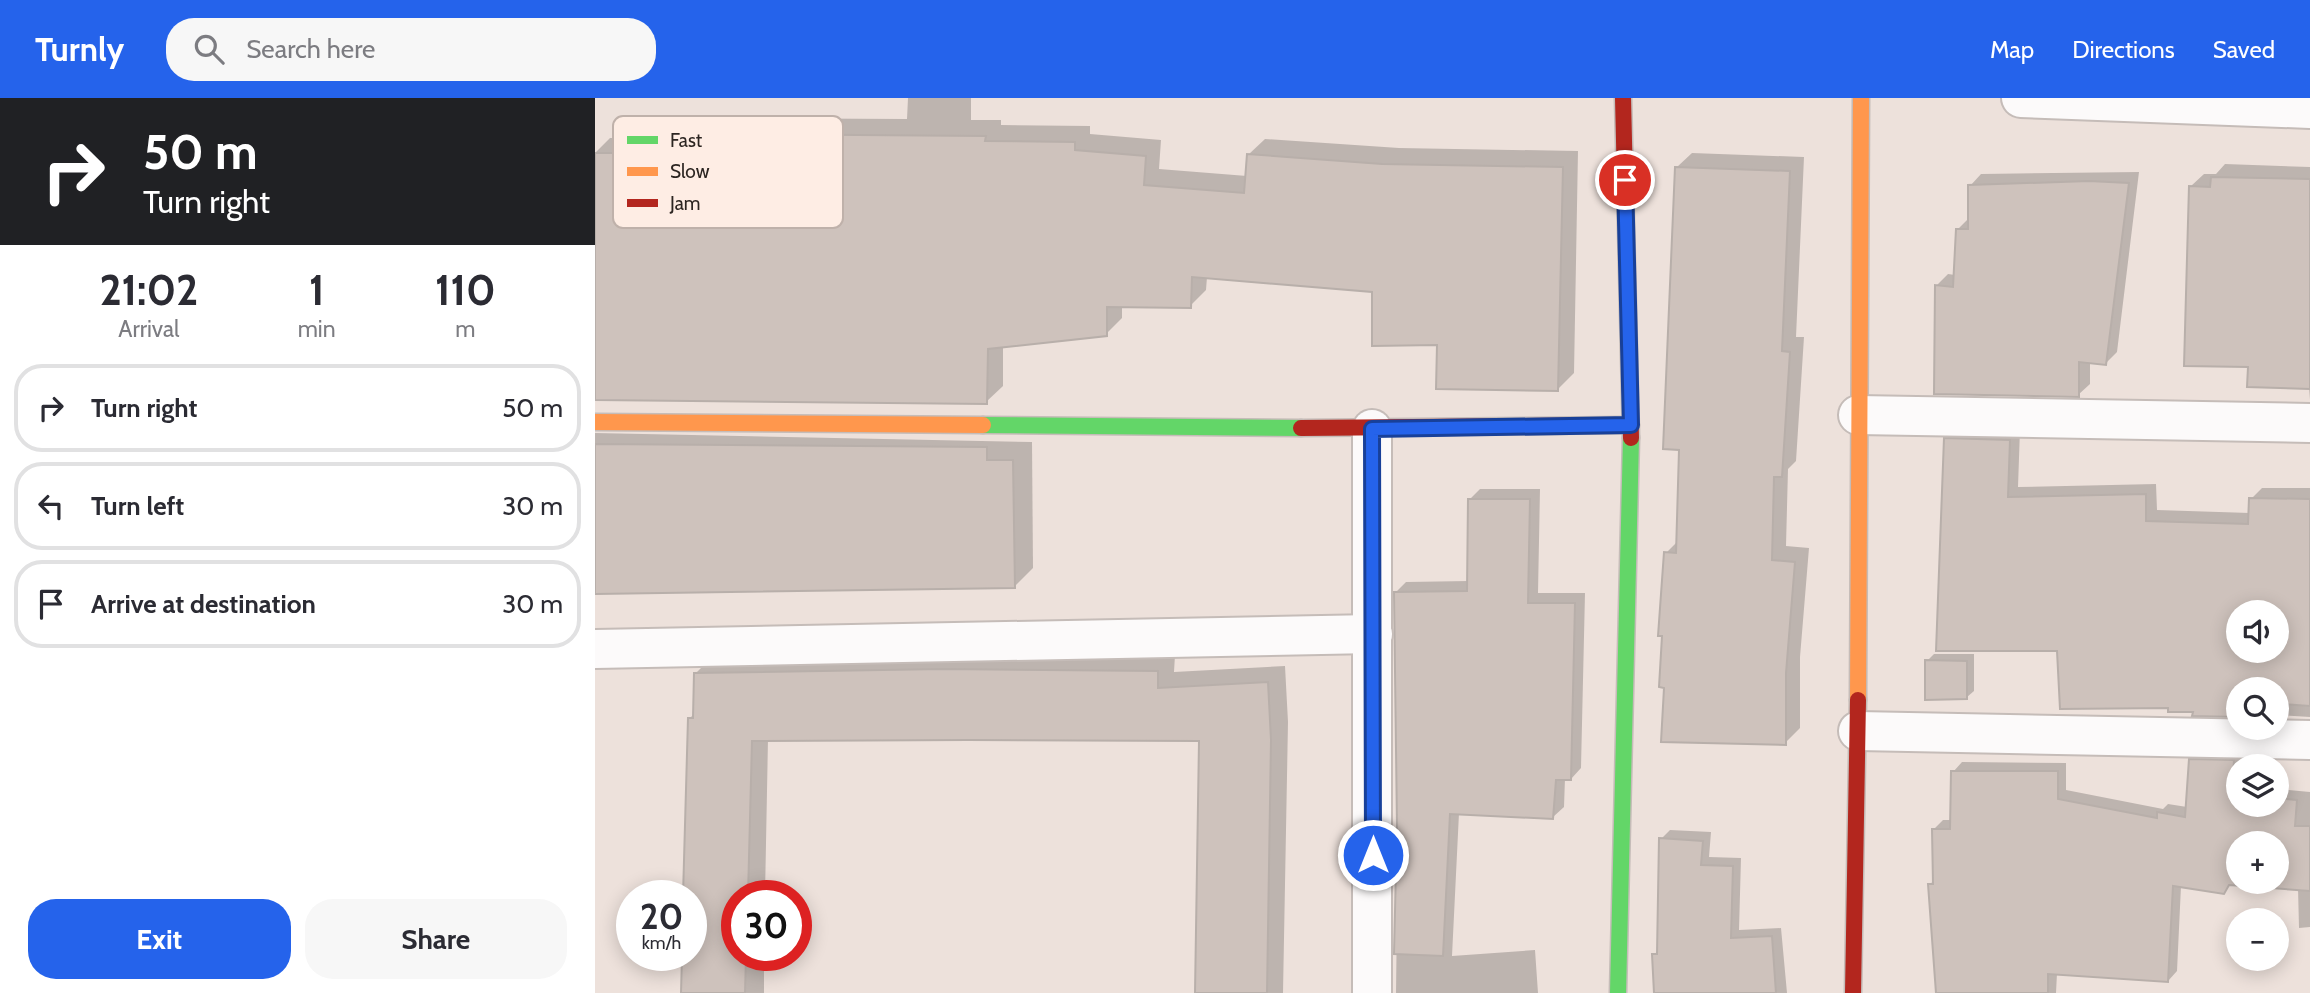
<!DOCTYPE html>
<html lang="en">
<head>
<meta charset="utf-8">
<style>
	body { margin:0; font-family:Cabin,sans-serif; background:#f7f7f7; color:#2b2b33; height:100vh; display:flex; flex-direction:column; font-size:26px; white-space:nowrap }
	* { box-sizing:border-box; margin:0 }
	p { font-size:23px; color:#7c7c81 }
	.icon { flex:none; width:38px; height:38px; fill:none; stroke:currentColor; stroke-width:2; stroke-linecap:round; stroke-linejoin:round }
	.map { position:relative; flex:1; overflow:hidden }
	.side { display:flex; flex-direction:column; background:#fff; width:595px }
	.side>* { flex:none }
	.banner { background:#202124; color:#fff; overflow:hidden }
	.buttons { position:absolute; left:1631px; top:502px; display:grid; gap:14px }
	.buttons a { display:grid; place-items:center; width:63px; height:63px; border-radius:50%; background:#fff; box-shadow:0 4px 18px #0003; font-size:35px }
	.speed { position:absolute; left:21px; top:782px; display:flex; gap:14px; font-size:35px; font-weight:700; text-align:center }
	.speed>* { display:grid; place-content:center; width:91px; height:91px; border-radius:50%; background:#fff; box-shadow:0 4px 18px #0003; line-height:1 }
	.speed small { font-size:18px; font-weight:400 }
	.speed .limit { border:10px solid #d22; background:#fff; color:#111 }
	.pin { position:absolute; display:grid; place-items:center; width:60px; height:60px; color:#fff; margin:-30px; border:4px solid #fff; border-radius:50%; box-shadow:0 2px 7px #0007 }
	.me { position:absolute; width:77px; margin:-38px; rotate:0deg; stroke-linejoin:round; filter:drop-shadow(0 0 5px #0008) }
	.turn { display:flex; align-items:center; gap:24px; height:147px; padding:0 28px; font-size:32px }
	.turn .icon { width:91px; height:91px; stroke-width:2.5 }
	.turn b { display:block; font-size:49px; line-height:60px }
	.eta { display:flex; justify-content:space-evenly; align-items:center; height:119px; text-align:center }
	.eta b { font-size:42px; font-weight:800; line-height:49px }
	.primary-button { display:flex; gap:14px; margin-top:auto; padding:14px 28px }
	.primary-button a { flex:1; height:80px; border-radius:28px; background:#2563eb; color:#fff; font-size:28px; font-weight:800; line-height:80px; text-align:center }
	.primary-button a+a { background:#f7f7f7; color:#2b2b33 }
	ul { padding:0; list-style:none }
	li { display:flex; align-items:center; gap:21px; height:88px; margin:0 14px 10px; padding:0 14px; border:4px solid #e1e1e2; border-radius:28px }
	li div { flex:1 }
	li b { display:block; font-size:26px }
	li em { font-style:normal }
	header { display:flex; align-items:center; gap:42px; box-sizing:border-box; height:98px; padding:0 35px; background:#2563eb; color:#fff }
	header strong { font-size:33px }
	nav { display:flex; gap:38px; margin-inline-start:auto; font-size:24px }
	.search { width:490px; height:63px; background:#f7f7f7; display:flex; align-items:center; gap:18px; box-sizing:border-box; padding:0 24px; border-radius:28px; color:#7c7c81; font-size:26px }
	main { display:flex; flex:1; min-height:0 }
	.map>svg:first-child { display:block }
	.shadow { fill:#0003; fill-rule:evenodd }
	.building { fill:#cec2bc; stroke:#b8afaa; stroke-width:2; fill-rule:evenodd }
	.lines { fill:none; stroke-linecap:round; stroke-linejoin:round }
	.street-casing { stroke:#c5bcb8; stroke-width:42 }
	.fast-casing { stroke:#c5bcb8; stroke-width:19 }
	.slow-casing { stroke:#c5bcb8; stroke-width:19 }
	.jam-casing { stroke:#c5bcb8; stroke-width:19 }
	.street { stroke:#fcfafa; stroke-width:38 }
	.fast { stroke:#63d668; stroke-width:16 }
	.slow { stroke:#ff974d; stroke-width:16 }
	.jam { stroke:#b3261e; stroke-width:16 }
	.route-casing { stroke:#184099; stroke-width:18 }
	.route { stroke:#2563eb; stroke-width:12 }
	.key { fill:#feede4; stroke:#bfb1aa; stroke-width:2 }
	.key-label { font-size:19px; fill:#2c2521 }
</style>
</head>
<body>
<header>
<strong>Turnly</strong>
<div class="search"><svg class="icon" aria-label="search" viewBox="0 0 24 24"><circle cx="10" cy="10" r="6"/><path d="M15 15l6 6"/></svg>Search here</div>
<nav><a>Map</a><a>Directions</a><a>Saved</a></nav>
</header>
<main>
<section class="side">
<div class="banner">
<div class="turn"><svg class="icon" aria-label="right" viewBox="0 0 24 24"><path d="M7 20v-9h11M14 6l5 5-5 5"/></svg><div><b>50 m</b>Turn right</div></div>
</div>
<div class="eta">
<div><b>21:02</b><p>Arrival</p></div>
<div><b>1</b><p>min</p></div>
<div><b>110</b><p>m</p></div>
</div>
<ul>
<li><svg class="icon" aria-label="right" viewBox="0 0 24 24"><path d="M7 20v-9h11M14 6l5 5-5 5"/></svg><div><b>Turn right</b></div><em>50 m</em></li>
<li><svg class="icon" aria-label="left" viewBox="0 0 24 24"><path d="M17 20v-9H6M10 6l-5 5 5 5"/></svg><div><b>Turn left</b></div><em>30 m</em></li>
<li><svg class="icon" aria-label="arrive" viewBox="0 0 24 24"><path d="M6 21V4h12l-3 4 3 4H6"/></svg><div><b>Arrive at destination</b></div><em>30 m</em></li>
</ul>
<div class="primary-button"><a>Exit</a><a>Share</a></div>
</section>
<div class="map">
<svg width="1715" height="895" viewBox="0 0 1715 895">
	<rect width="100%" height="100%" fill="#ede1db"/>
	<g class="shadow">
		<polygon points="313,0 376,0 376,22 406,22 406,27 495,28 495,36 566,42 564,71 652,78 653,57 670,41 804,50 983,53 979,275 962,292 843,245 779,192 612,179 611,192 595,208 527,207 527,220 511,236 408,248 408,288 391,304 0,300 0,55 15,40 121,40 137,20 312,21"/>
		<polygon points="1097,55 1209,59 1201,239 1209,239 1201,363 1193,371 1191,448 1214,450 1205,559 1205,630 1190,645 1071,588 1071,455 1083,443 1086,350 1082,69"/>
		<polygon points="1630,66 1715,69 1715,302 1714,289 1655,267 1596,88 1609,76 1621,76"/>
		<polygon points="1544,74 1522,254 1511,265 1495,263 1495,286 1483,297 1341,188 1353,176 1360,177 1363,131 1375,119 1375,88 1386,76"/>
		<path d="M1362,330L1425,331L1423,389L1561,386L1562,412L1655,415L1656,401L1667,390H1715V619L1682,617V592H1643L1641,617L1575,608L1464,552L1351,341ZM1643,514H1682V553H1643Z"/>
		<polygon points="0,335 437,344 438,470 419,489 0,494"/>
		<polygon points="885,391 945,391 943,495 990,495 986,670 976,681 970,680 969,709 958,719 864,715 857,858 940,852 943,895 801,895 803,729 801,494 811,484 874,483 875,401"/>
		<polygon points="1339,556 1379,556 1379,593 1372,599 1332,563"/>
		<polygon points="580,557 579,574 690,568 693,624 688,895 601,895 606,641 173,641 170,798 142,798 142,858 169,858 169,895 89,895 89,858 96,858 96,798 91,798 94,621 100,615 101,575 118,558"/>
		<path d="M1605,653L1647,654L1646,668H1643V707H1682V691L1715,694V829L1704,830L1703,790L1637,785L1628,794L1586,788L1582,873L1573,883L1462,875L1461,895H1343L1335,786L1340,782L1339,731L1348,722H1357L1358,674L1367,664L1471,665V692L1568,711L1573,706L1592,709L1596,662ZM1643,746H1682V784H1643Z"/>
		<polygon points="1075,732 1116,734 1114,759 1146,760 1144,832 1186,830 1192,895 1060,895 1059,857 1064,851 1066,741"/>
	</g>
	<g class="building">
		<polygon points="119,36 391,38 390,43 480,44 480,52 551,58 549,87 649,95 652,56 787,66 968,69 963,293 841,291 842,247 777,248 777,194 597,179 596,210 512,209 512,238 393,251 392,306 0,302 0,55 119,55"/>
		<polygon points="1080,69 1195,73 1187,253 1195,254 1187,379 1179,379 1177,462 1200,464 1191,575 1191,647 1066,644 1069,590 1064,589 1067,538 1063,538 1069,454 1081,455 1084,352 1068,351"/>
		<polygon points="1616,79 1715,81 1715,291 1652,289 1653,269 1589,268 1594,88 1615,89"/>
		<polygon points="1494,83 1534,85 1511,267 1484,264 1484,299 1339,296 1340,187 1358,189 1361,131 1373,131 1373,87"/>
		<path d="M1349,340L1415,342L1413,399L1551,396V423L1653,426L1654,400L1715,401V608L1687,606L1686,619L1682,618V592H1643L1642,619L1597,618L1598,614H1573V610L1465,611L1462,553H1341ZM1643,514H1682V553H1643Z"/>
		<polygon points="0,346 392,349 392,362 418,362 420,490 0,496"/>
		<polygon points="873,401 935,401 933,505 980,505 976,682 961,682 958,721 855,716 848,858 799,856 802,729 799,494 872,493"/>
		<polygon points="1330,562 1372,563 1372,601 1330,602"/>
		<polygon points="348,571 563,573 563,590 673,584 676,642 672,895 600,895 604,643 373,642 157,643 153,798 142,798 142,858 151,858 150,895 86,895 87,858 96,858 96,798 88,798 93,620 98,620 99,575"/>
		<path d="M1594,661L1639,662L1637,696L1643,697V707H1682V700L1702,702L1700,728H1715V793L1634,787L1629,796L1578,788L1573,884L1453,876V895H1341L1333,786H1338L1337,731H1355L1356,673H1463V701L1562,720V714L1590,719ZM1643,746H1682V784H1643Z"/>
		<polygon points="1064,740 1108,743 1106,767 1138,768 1136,840 1177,838 1181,895 1059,895 1057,856 1062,856"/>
	</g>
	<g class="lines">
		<g class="street-casing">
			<g id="street">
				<polyline points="1426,0 1715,11"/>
				<polyline points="1263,317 1715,325"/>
				<polyline points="0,551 778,536"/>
				<polyline points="1263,633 1715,642"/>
				<polyline points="777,895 777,331"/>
			</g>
		</g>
		<g class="fast-casing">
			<g id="fast">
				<polyline points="388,327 706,330"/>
				<polyline points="1023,895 1036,340"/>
			</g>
		</g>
		<g class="slow-casing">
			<g id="slow">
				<polyline points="0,324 388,327"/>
				<polyline points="1263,602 1266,0"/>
			</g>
		</g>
		<g class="jam-casing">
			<g id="jam">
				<polyline points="1028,0 1036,340"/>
				<polyline points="706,330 1036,327"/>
				<polyline points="1258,895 1263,602"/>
			</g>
		</g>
		<use href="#street" class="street"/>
		<use href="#fast" class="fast"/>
		<use href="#slow" class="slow"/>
		<use href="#jam" class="jam"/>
	</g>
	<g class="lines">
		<g class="route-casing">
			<polyline id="route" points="778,757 777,331 1036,327 1030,82"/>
		</g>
		<use href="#route" class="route"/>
	</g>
	<rect x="18" y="18" width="230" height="112" rx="10" class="key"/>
	<rect x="32" y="38" width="31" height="8" fill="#63d668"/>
	<rect x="32" y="69" width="31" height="9" fill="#ff974d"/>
	<rect x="32" y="101" width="31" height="8" fill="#b3261e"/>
	<g class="key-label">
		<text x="75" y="49">Fast</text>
		<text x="75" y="80">Slow</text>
		<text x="75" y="112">Jam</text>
	</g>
</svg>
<div class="buttons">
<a><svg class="icon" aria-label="sound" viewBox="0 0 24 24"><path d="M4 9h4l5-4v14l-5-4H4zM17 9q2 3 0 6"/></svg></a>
<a><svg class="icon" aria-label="search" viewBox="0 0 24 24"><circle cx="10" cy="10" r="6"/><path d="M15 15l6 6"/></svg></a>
<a><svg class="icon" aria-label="layers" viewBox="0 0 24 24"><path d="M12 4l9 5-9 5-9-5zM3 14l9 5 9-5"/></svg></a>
<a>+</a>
<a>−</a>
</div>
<div class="speed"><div>20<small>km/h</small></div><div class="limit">30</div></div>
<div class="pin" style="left:1030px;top:82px;background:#d93025"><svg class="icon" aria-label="arrive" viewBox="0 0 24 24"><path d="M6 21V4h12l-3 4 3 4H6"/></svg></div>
<svg class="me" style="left:778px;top:757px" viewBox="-20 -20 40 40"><circle r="17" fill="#2563eb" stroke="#fff" stroke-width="3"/><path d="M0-11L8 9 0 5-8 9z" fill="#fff"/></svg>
</div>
</main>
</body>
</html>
